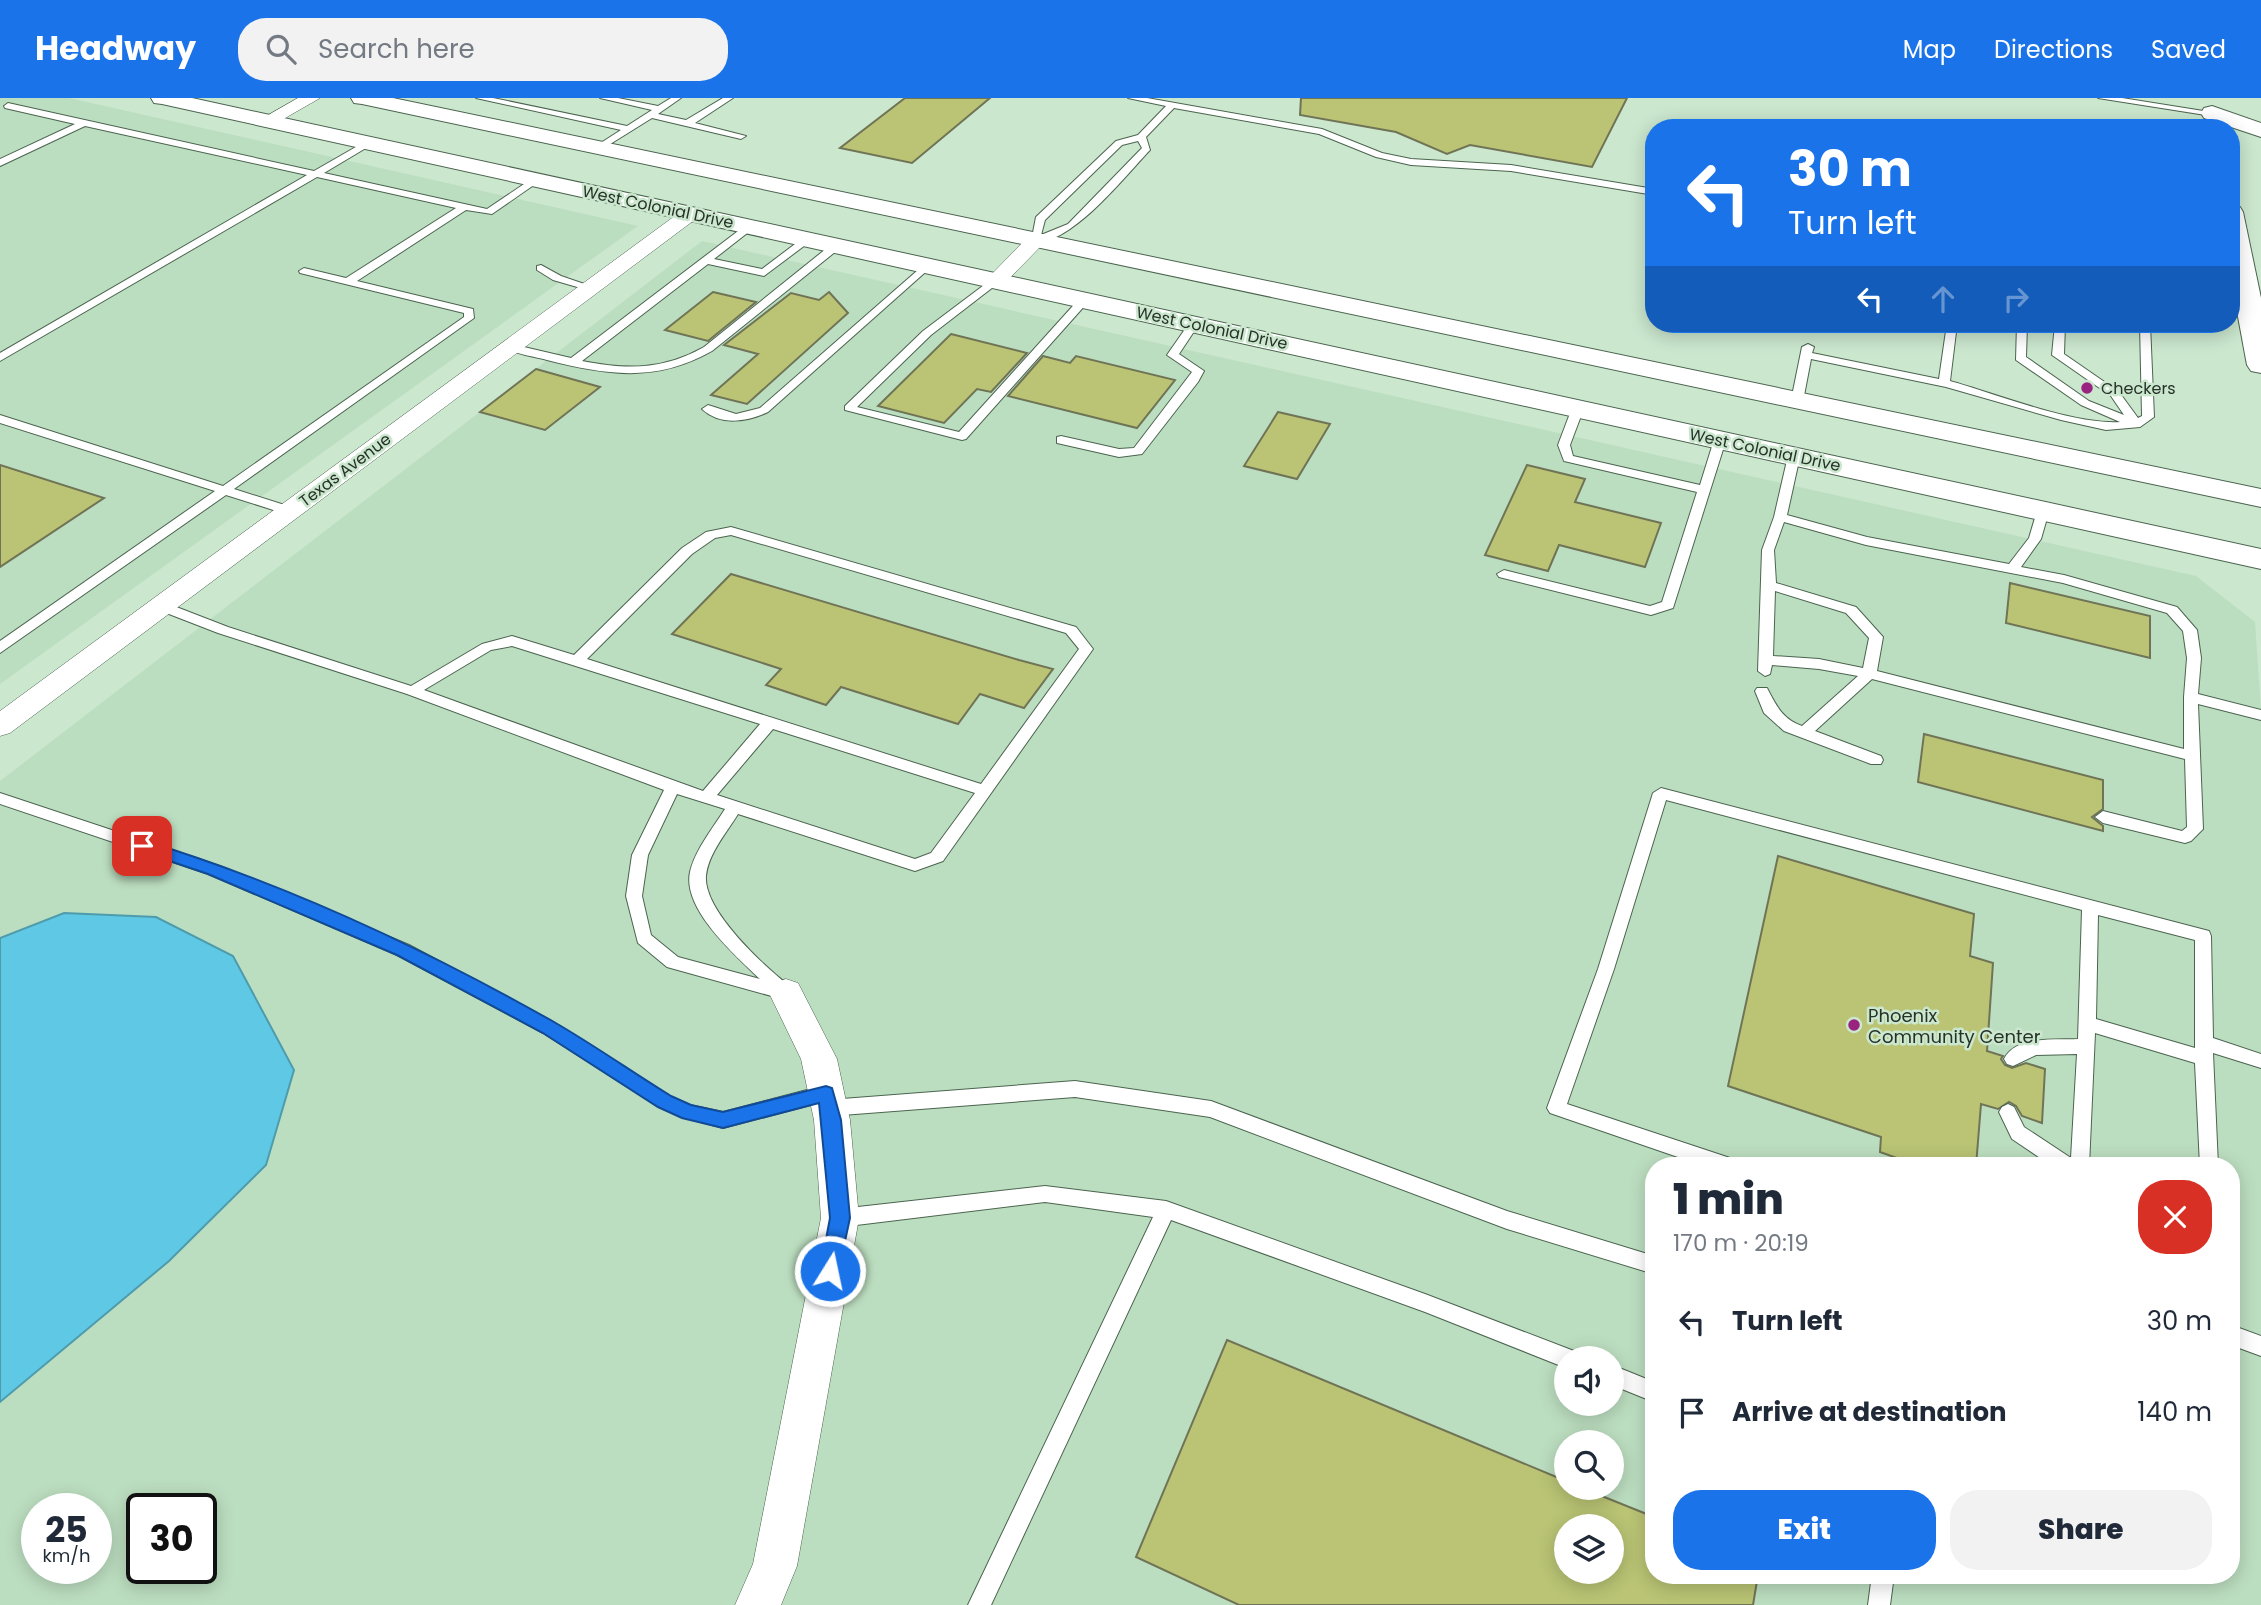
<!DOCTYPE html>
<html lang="en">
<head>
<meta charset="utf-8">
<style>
	body { margin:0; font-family:Poppins,sans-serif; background:#f2f2f3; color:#1f2937; height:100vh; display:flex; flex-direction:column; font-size:26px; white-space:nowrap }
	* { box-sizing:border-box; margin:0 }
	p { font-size:23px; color:#747a83 }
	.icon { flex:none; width:38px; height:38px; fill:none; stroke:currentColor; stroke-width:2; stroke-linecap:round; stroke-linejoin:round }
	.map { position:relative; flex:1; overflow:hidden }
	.details { position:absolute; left:1645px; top:1059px; width:595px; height:427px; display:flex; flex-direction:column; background:#fff; border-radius:28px; box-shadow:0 4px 18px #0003 }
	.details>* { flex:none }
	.guide { position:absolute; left:1645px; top:21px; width:595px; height:214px; border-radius:28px; box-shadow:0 4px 18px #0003; background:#1a73e8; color:#fff; overflow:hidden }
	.tools { position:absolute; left:1554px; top:1248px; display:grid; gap:14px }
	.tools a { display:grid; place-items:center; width:70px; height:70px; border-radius:50%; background:#fff; box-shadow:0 4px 18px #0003; font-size:35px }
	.speed { position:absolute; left:21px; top:1395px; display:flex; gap:14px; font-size:35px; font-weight:700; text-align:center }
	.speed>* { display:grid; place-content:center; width:91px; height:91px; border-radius:50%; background:#fff; box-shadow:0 4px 18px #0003; line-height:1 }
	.speed small { font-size:18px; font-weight:400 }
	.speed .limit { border:4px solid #111; border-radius:10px; background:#fff; color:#111 }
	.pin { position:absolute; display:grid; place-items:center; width:60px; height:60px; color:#fff; margin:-30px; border-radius:14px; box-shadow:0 4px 10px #0006 }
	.me { position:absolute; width:77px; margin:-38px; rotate:10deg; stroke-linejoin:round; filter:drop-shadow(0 0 5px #0008) }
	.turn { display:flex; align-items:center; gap:24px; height:147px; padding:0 28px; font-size:32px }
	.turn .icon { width:91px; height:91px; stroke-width:2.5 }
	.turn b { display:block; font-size:49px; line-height:60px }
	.lanes { display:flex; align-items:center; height:66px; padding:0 28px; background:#0003; justify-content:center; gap:35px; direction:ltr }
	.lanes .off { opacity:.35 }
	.round { display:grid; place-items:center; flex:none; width:74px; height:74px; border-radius:28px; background:#f2f2f3 }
	.headline { display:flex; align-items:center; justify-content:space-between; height:119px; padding:0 28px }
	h1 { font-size:42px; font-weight:800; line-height:52px }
	.action { display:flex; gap:14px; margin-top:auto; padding:14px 28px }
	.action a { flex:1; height:80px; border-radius:28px; background:#1a73e8; color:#fff; font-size:28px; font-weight:800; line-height:80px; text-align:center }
	.action a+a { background:#f2f2f3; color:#1f2937 }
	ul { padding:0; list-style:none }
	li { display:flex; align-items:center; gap:21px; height:91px; padding:0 28px }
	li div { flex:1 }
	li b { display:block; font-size:26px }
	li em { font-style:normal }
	header { display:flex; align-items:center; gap:42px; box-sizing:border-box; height:98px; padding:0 35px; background:#1a73e8; color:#fff }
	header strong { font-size:33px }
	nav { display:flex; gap:38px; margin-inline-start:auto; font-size:24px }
	.search { width:490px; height:63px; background:#f2f2f3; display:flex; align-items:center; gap:18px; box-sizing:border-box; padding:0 24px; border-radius:28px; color:#747a83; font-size:26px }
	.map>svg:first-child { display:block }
	.built { fill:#bcdec0; fill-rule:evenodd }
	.water { fill:#5fc8e4; stroke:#4e9bac; stroke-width:2 }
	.building { fill:#bac474; stroke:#707456; stroke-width:2; fill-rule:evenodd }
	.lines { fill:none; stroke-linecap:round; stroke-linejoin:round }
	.service-casing { stroke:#4b644f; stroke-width:2 }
	.minor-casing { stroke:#4b644f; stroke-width:1 }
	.primary-casing { stroke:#4b644f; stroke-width:2 }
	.trunk-casing { stroke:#4b644f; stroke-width:2 }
	.service { fill:#fff; fill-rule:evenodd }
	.minor { fill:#fff; fill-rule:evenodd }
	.primary { fill:#fff; fill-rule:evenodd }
	.trunk { fill:#fff; fill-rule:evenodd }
	.route { fill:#1a73e8; stroke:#114b97; stroke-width:2 }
	.poi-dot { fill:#992480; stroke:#cbe7ce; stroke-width:2.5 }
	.labels { text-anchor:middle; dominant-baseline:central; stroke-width:5; stroke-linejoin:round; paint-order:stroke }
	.far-street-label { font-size:16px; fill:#263128; stroke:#cbe7ce }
	.far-poi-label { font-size:16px; fill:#263128; stroke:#cbe7ce; text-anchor:start }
	.poi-label { font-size:18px; fill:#263128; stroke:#cbe7ce; text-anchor:start }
</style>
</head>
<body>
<header>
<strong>Headway</strong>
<div class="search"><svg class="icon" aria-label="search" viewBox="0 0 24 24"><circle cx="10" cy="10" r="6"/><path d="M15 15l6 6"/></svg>Search here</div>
<nav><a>Map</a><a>Directions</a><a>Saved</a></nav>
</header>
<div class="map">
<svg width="2261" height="1507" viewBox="0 0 2261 1507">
	<rect width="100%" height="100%" fill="#cbe7ce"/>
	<g class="built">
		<polygon points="0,0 69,0 638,128 0,586"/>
		<path d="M702,143L2196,478L2255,524L2261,612V1507H0V683ZM1654,1068H2231V1477H1654ZM1566,1260H1612V1306H1566ZM1566,1344H1612V1390H1566ZM37,1410H96V1470H37ZM142,1410H201V1470H142ZM1566,1428H1612V1474H1566Z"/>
	</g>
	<polygon class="water" points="64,815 156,819 233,858 294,972 266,1067 169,1163 0,1304 0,840"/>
	<g class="building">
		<polygon points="905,0 990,0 912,65 840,50"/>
		<polygon points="1301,0 1627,0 1592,69 1470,47 1447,56 1396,34 1300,17"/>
		<polygon points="713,194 756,204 708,243 665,232"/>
		<polygon points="829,194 848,215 747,306 711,297 758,256 724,247 791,195 819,202"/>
		<polygon points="951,236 1027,255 991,294 977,291 944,325 878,308"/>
		<polygon points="1043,258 1070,265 1076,258 1175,282 1137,330 1008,298"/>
		<polygon points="536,271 600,289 545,332 480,314"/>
		<polygon points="1278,314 1330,326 1297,381 1244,368"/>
		<polygon points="0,367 104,400 0,469"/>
		<polygon points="1527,367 1585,381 1575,404 1661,425 1645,469 1559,447 1548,473 1485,457"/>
		<polygon points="731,476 1019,562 1053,571 1024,610 980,596 958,626 841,589 826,607 766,587 781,571 672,536"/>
		<polygon points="2010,485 2150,518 2150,560 2006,525"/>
		<polygon points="1924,636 2103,682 2103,711 2092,719 2103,728 2103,733 1918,684"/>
		<polygon points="1778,758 1974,816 1970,858 1993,865 1987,953 2003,958 2001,961 2005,967 2012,970 2026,965 2045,971 2042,1025 2022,1018 2016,1008 2009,1004 1998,1011 1981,1006 1976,1068 1919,1068 1880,1054 1881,1039 1728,988"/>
		<path d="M1227,1242L1566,1383V1390H1582L1654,1419V1477H1758L1753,1507H1239L1136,1459ZM1566,1428H1612V1474H1566Z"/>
	</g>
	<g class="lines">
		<g class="service-casing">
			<g id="service">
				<polygon points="476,0 493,0 627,28 652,12 600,0 618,0 658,8 671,0 681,0 658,16 686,22 723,0 733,0 695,25 746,38 741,41 652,20 599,53 594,50 596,48 621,32"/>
				<path d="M1128,0H1147L1322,31L1382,55L1411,61L1511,67L1654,91V97L1511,73L1411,67L1376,59L1319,36L1174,10L1146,39L1150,52C1124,79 1071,148 1031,145L1036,119L1116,43L1138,37L1166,8ZM1138,43L1142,50L1068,126L1041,137L1045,122L1122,47Z"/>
				<polygon points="2098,0 2122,0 2216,15 2212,18"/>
				<polygon points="8,5 314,73 368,42 371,43 371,47 324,75 487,111 533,80 541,82 492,116 466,112 357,183 473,211 474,220 234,391 294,410 294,416 286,416 226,397 0,555 0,543 215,393 0,325 0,317 223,388 464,219 464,215 300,175 299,173 304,170 346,180 456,110 317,79 0,263 0,255 307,77 85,28 0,68 0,61 75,26 5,10 4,8"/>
				<path d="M746,127L755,129L714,161L762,171L803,140L812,142L764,178L708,166L582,263C628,272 663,272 704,249L832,146H840V150L712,253C656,285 606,277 547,262C534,258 516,257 505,249L511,246L571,260Z"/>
				<path d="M926,165L930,166V170L768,314C747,324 720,328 702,311L708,307L736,316L760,310Z"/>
				<polygon points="541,167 561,178 596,190 591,193 553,182 537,172 537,168"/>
				<polygon points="992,181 1001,183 931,237 857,309 959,334 1080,200 1088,200 1088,204 966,341 962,342 845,312 845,308 923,233"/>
				<polygon points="1190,224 1199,226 1179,256 1204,273 1198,284 1142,356 1119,359 1057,345 1057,339 1061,338 1119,351 1134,350 1192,274 1167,257"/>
				<path d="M1947,226H1957L1950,283C1997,296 2073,327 2120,324L2081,307L2016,262L2017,226H2027L2026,259L2089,303L2124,317L2111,298L2052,257L2055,226H2065L2064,256L2119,294L2138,320L2142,318L2140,226H2150L2154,319L2140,329L2106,332L2061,322L1946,289L1811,261L1803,303L1797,306L1791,303L1802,249L1808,246L1814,249L1812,255L1939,281Z"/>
				<polygon points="1578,306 1584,310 1570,347 1573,358 1700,387 1714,342 1720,338 1726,342 1673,510 1651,517 1499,479 1497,476 1504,472 1650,508 1662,504 1697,394 1564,363 1558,347 1572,310"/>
				<path d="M1794,354L1800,358L1787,417L1867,439L2009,466L2029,440L2037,413L2043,409L2049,413L2041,441L2021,469L2064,477L2177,509L2197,532L2201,560L2198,596L2261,612V622L2198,606L2203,731L2191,743L2185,745L2103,725L2095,719L2103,713L2182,733L2187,729L2185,661L1872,581L1815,633L1881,658L1883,662L1881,666H1871L1784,633L1764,615L1755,593L1757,590H1767C1776,607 1782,621 1802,628L1858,578L1819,571L1772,567L1770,576L1765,578L1758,573L1762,452L1774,419L1788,358ZM1784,424L1866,447L2063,485L2167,515L2183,533L2187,560L2184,599V651L1877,573L1883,539L1856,509L1776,485L1774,452ZM1775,493L1846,515L1869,540L1863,570L1819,561L1773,558Z"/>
				<path d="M731,429L1076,529L1093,551L943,763L915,773L738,716C727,734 708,756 706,778C703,813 766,870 792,890L795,895L792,900L786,902L667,869L638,845L626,798L632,757L664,692L407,596L218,535L156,511L154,508L156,505H166L228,529L411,588L482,546L512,538L574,557L682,450L706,434ZM731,437L1066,535L1079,551L981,686L587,561L692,456L715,440ZM512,548L760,626L703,693L424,592L491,552ZM773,631L975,695L931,755L915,761L717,697ZM677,696L725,711C713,730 695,752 690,774C682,811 736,858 760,881L678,859L651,837L642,798L648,757Z"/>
				<path d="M1661,690L2209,833L2211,838L2213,940L2261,956V970L2213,955L2218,1068H2200L2195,965L2095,935L2089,1068H2052L2012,1041L1999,1014L2002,1009L2008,1006L2014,1009L2024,1029L2071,1060L2077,956L2036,957L2013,968L2007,966L2004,961C2016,937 2056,942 2078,941L2082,812L1666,702L1614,871L1567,1006L1730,1060L1737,1062L1739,1068H1704L1550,1015L1547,1010L1598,871L1653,695ZM2098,817L2195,842V950L2096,921Z"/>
				<polygon points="0,695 220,768 409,847 555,925 671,999 690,1007 723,1014 826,987 832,990 835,995 832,1000 826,1003 723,1030 682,1019 659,1009 543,935 397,857 208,776 0,706"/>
				<polygon points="1075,983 1211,1003 1507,1113 1654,1158 1654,1176 1507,1131 1210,1019 1075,999 829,1018 823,1015 820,1010 823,1005 829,1002"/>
				<polygon points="1045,1088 1166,1103 1425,1196 1574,1253 1577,1260 1566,1260 1566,1270 1425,1214 1171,1122 991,1507 968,1507 1153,1119 1045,1104 840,1129 833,1126 830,1120 833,1114 840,1111"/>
				<polygon points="2231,1227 2261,1238 2261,1258 2231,1247"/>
				<polygon points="1612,1267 1654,1284 1654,1304 1612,1287"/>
				<polygon points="1872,1477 1894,1477 1890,1507 1868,1507"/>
			</g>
		</g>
		<g class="minor-casing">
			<g id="minor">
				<polygon points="298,0 320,0 273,27 261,27 258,23"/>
				<polygon points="690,110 697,112 700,116 697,120 10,635 0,638 0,613 683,112"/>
				<polygon points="1035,137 1042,139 1045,143 1042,147 1003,187 989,187 985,183 989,179 1028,139"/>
				<polygon points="786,881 798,885 837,961 850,1022 859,1120 797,1468 781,1507 735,1507 753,1466 821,1120 814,1022 801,961 769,895 774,885"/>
			</g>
		</g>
		<g class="primary-casing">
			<g id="primary">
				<polygon points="2212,8 2261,25 2261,39 2204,20 2201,15 2204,10"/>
				<polygon points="2231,107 2240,109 2243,114 2261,200 2261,275 2251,273 2247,267 2231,181"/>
			</g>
		</g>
		<g class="trunk-casing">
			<g id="trunk">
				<polygon points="151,0 192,0 2261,451 2261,471 162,6 154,5"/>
				<polygon points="351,0 393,0 2261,391 2261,409 362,6 354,5"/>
			</g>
		</g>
		<use href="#service" class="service"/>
		<use href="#minor" class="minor"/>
		<use href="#primary" class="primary"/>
		<use href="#trunk" class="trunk"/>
	</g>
	<path class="route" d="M142,742C284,785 425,851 554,924C594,947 632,974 671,998L691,1007L723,1014L826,988L832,990L841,1022L850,1120L837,1180L830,1182L823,1180L820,1173L830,1120L819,1005L723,1030L682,1020L658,1009L543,935L397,857L208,776L137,752L134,748L137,743Z"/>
	<g class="poi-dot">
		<circle cx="2087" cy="290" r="7"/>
		<circle cx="1854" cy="927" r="7"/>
	</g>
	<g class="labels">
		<g class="far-street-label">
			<text transform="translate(658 109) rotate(12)">West Colonial Drive</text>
			<text transform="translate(1212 230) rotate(12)">West Colonial Drive</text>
			<text transform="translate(1765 352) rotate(12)">West Colonial Drive</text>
			<text transform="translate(345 372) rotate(-37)">Texas Avenue</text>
		</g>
		<g class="far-poi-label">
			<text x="2101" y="290">Checkers</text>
		</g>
		<g class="poi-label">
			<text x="1868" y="917">Phoenix<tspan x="1868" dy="21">Community Center</tspan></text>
		</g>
	</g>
</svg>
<div class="tools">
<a><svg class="icon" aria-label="sound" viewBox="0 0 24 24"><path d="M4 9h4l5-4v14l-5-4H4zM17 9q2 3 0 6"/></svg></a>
<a><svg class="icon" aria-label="search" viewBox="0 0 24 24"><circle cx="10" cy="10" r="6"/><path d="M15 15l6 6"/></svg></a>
<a><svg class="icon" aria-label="layers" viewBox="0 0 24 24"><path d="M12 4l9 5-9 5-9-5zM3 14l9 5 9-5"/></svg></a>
</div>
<div class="speed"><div>25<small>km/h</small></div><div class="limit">30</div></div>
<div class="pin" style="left:142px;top:748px;background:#d93025"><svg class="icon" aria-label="arrive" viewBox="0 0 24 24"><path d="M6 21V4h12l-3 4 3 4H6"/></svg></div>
<svg class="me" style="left:830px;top:1173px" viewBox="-20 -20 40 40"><circle r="17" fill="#1a73e8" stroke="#fff" stroke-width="3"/><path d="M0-11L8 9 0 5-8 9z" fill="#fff"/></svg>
<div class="guide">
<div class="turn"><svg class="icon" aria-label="left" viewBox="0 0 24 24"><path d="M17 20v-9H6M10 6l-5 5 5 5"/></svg><div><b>30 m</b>Turn left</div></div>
<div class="lanes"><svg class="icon" aria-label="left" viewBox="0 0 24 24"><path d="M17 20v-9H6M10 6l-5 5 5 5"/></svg><svg class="icon off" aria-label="ahead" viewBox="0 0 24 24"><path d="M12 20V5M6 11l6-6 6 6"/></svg><svg class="icon off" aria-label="right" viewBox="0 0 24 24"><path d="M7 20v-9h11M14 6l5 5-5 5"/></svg></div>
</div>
<section class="details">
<div class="headline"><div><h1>1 min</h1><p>170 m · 20:19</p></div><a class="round" style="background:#d93025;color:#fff"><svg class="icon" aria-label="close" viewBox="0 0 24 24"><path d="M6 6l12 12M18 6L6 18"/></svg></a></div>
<ul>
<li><svg class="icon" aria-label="left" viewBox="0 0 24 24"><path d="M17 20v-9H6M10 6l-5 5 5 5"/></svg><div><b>Turn left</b></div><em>30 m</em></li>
<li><svg class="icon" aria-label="arrive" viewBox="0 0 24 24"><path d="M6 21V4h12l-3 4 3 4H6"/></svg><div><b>Arrive at destination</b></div><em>140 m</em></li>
</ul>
<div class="action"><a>Exit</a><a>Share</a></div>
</section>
</div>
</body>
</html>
